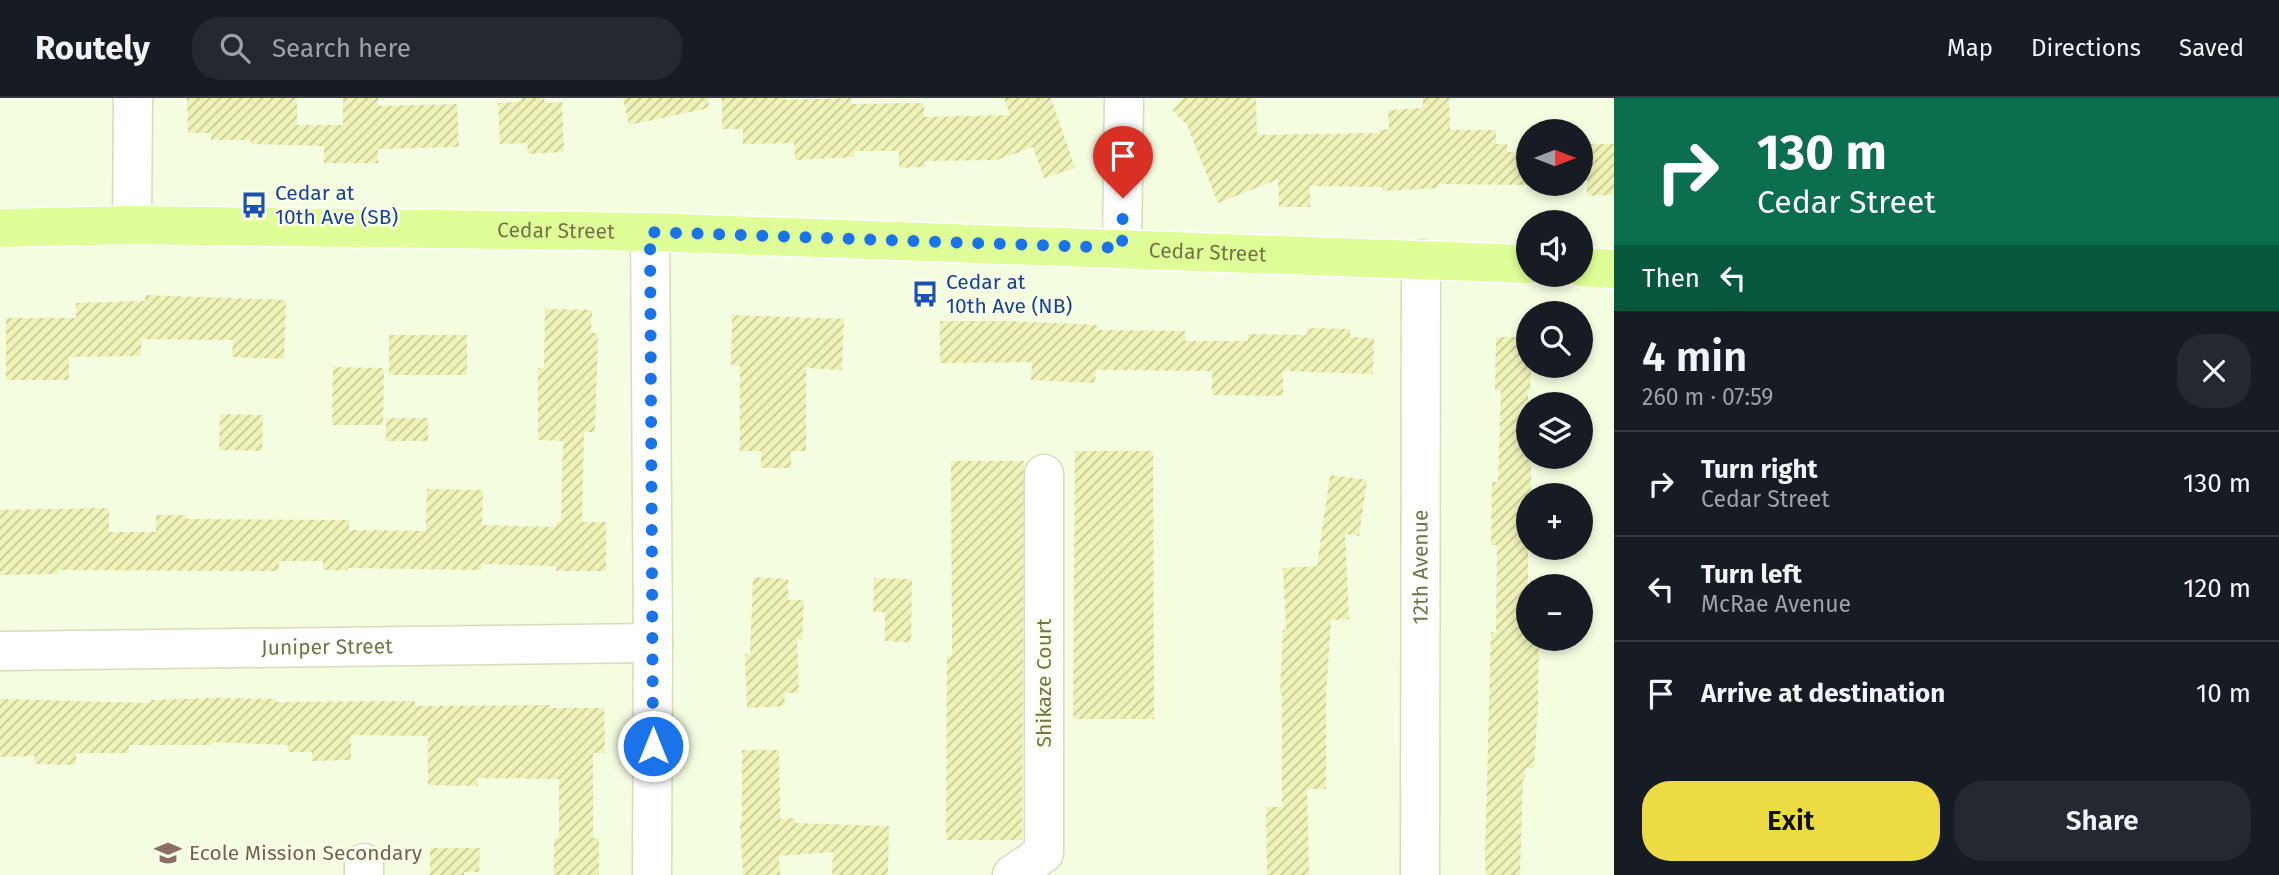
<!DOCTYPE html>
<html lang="en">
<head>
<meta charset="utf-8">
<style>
	body { margin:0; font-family:"Fira Sans",sans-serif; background:#242831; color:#f1f3f6; height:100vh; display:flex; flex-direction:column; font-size:26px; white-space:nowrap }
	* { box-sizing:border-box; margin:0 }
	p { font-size:23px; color:#9ea1a6 }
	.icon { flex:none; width:38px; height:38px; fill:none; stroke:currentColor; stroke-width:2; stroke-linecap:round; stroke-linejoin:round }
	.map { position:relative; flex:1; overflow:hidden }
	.drawer { display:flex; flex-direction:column; background:#171b24; width:665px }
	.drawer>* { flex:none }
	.hud { background:#0b6e4f; color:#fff; overflow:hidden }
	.needle { width:46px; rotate:90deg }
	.buttons { position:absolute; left:1516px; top:21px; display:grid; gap:14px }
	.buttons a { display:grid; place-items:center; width:77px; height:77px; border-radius:50%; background:#171b24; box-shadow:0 4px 10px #0003; font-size:35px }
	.pin { position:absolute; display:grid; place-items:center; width:60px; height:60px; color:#fff; margin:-72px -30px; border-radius:50% 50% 50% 0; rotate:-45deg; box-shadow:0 0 7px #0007 }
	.pin .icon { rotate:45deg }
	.me { position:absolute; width:77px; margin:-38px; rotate:0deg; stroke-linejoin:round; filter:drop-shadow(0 0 5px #0008) }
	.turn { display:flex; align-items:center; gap:24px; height:147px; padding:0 28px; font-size:32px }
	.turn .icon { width:91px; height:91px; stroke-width:2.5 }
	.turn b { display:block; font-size:49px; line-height:60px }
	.then { display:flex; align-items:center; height:66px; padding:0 28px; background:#0003; gap:14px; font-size:26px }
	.round { display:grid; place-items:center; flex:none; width:74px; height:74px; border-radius:28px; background:#242831 }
	.summary { display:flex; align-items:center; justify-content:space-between; height:119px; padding:0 28px }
	h1 { font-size:42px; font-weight:600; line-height:52px }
	.action { display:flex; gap:14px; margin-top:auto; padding:14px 28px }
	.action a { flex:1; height:80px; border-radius:28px; background:#ecdb42; color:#111; font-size:28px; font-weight:600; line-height:80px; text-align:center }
	.action a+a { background:#242831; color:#f1f3f6 }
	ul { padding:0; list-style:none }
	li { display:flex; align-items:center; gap:21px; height:105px; padding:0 28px; border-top:2px solid #363941 }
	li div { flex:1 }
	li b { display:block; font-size:26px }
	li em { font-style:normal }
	header { display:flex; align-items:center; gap:42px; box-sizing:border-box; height:98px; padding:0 35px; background:#171b24; border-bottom:2px solid #363941 }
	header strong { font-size:33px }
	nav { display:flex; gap:38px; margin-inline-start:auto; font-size:24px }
	.search { width:490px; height:63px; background:#242831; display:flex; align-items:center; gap:18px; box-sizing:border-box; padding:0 24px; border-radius:28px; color:#9ea1a6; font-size:26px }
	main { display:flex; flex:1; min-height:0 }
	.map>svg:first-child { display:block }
	.building { fill:url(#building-hatch) }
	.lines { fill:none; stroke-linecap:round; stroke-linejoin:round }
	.minor-casing { stroke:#d8dcb8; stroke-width:41 }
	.major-casing { stroke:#fff; stroke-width:41 }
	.minor { stroke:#fff; stroke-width:38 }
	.major { stroke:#dffe97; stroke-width:38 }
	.route { stroke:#1a73e8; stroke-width:12; stroke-dasharray:0 21.6 }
	.labels { text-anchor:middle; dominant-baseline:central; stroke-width:5; stroke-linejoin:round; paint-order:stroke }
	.transit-label { font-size:21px; fill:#164399; stroke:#f9ffe8; text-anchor:start }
	.street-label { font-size:21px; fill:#737547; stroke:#f9ffe8 }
	.education-label { font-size:21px; fill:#785e54; stroke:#f9ffe8; text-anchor:start }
</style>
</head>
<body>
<header>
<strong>Routely</strong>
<div class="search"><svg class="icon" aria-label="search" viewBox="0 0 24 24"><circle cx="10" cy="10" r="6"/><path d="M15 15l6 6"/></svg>Search here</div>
<nav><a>Map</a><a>Directions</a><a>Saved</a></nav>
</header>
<main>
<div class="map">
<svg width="1614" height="777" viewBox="0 0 1614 777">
	<defs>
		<pattern id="building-hatch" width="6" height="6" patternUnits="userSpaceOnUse" patternTransform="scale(1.75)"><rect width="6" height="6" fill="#eff3b8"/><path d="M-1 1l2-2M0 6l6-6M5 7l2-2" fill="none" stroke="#c6c997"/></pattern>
	</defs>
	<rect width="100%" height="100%" fill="#f5fde1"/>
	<g class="building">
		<polygon points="187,0 297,0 297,27 343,27 343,0 378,0 378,8 457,6 459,49 378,51 378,65 324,65 324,48 251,46 251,42 211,42 211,35 188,35"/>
		<polygon points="521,0 544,0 545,5 562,4 564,54 528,56 527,45 500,46 498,5 521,4"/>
		<polygon points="623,0 708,0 709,10 629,27"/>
		<polygon points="722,0 785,0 785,2 851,0 852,6 924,5 924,19 1010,17 1004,0 1051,0 1075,70 1044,80 1033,49 997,62 924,63 924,69 899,70 899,53 854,53 854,59 795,62 794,45 743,46 743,31 722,31"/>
		<polygon points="1184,0 1256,0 1257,37 1379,35 1379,32 1389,31 1388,12 1423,10 1423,0 1449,0 1450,32 1496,32 1496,46 1507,46 1507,54 1528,54 1528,87 1438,86 1438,90 1382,93 1382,89 1310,88 1310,109 1279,109 1278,81 1218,105 1187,27 1172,12"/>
		<polygon points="1586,46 1614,46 1614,97 1587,98"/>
		<polygon points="145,197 286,202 284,261 232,259 233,242 141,241 141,258 69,259 69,282 6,282 6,220 76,220 76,205 145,203"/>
		<polygon points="545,211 592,212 591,235 598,235 595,334 584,334 582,424 606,424 606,473 556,473 556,468 482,466 481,472 348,470 348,472 323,472 323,463 279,463 279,473 58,472 58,476 0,477 0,412 109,410 109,434 156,434 156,417 186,417 186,421 349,422 349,432 426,433 427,391 483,392 482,427 556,429 556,424 561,424 563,343 538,342 538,270 544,270"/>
		<polygon points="732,217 844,221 842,272 806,270 806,353 791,353 791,370 761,370 761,353 740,353 740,268 731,267"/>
		<polygon points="940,223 1012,223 1098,227 1097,232 1185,233 1185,243 1248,243 1248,236 1307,237 1307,230 1350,231 1350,239 1374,240 1373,276 1283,273 1283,298 1212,297 1212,273 1096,272 1095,285 1031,282 1032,264 940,265"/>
		<rect x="389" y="237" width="78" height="40"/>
		<polygon points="1496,239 1528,239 1528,268 1531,268 1530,293 1528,293 1528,359 1531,359 1531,397 1528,397 1528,541 1539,541 1538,606 1534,670 1526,670 1525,680 1523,680 1520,777 1486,777 1485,758 1491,534 1496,535 1497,447 1491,447 1492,384 1498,384 1501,293 1495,292"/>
		<polygon points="333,269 384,270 383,327 332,327"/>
		<polygon points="220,316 263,317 262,353 219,352"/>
		<rect x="386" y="320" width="42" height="23"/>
		<polygon points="1075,353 1153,353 1154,621 1073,621"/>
		<polygon points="951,363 1024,363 1022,742 946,742 947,558 952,558"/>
		<polygon points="1330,377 1367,382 1359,438 1345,436 1349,521 1331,522 1326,598 1326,691 1307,691 1309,777 1267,777 1266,709 1282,709 1282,596 1280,596 1283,532 1286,532 1283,470 1317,468"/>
		<polygon points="753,479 788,481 788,502 804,502 802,542 797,541 799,595 784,595 785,608 747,610 745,556 750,556"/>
		<polygon points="874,480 912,481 911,544 885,543 885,514 873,514"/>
		<polygon points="220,600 276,601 276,604 415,603 415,608 551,607 551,610 604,610 605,655 593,655 593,740 599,740 599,777 554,777 554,740 559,740 559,681 478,680 478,688 428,687 428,638 351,637 351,662 312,663 312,654 288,654 288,647 212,644 212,647 129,647 129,655 76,655 76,667 34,666 35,658 0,659 0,601 151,605 151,602"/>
		<polygon points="742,652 779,652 780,721 795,720 795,725 889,728 888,777 832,777 833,754 779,758 780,777 743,777 740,724 742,723"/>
		<polygon points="430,750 480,750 479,774 464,774 464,777 430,777"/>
	</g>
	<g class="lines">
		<g class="minor-casing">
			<g id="minor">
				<polyline points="132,127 133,0"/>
				<polyline points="650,134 653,545 652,777"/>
				<polyline points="1122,151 1124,0"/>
				<path id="s1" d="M0,553L653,545"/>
				<polyline points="364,777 364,765"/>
				<polyline points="1012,777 1044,755 1044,376"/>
				<path id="s2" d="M1420,777L1421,161"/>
			</g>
		</g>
		<g class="major-casing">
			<g id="major">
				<path id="s3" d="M0,130L132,127L650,134L1528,166"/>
				<polyline points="1580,169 1614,171"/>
			</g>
		</g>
		<use href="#minor" class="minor"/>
		<use href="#major" class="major"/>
	</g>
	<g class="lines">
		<polyline class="route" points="653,648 650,134 1122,150 1123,100"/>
	</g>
	<defs>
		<g id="bus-bare" transform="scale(2.1)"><path d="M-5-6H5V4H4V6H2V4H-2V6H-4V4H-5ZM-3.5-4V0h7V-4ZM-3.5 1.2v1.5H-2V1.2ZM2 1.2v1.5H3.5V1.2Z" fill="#1a4fb4" stroke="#f9ffe8" stroke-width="2.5" paint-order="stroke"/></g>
		<g id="school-bare" transform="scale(2.1)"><path d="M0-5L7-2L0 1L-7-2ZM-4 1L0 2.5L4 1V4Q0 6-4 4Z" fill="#8d6e63" stroke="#f9ffe8" stroke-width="2.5" paint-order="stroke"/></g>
	</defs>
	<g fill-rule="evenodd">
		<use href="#bus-bare" x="254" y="107"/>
		<use href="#bus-bare" x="925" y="196"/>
		<use href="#school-bare" x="168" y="755"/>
	</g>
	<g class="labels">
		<g class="transit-label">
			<text x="275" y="95">Cedar at<tspan x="275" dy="24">10th Ave (SB)</tspan></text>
			<text x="946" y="184">Cedar at<tspan x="946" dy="24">10th Ave (NB)</tspan></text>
		</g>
		<g class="street-label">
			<text stroke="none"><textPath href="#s3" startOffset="556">Cedar Street</textPath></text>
			<text stroke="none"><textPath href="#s3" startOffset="1208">Cedar Street</textPath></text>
			<text stroke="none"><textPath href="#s2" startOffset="308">12th Avenue</textPath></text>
			<text stroke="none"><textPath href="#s1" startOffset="327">Juniper Street</textPath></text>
			<text transform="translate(1044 585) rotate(-90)">Shikaze Court</text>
		</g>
		<g class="education-label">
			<text x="189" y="755">Ecole Mission Secondary</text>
		</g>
	</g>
</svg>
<div class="buttons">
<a><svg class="needle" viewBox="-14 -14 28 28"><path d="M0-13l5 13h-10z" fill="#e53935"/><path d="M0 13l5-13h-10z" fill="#9ea1a6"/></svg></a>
<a><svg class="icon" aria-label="sound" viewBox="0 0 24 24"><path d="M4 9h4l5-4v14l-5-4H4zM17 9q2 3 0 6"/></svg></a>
<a><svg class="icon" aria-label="search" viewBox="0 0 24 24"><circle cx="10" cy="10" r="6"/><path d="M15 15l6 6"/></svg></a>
<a><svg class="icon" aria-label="layers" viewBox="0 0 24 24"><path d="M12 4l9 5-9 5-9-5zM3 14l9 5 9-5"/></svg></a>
<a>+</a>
<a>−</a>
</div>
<div class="pin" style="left:1123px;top:100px;background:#d93025"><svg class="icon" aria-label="arrive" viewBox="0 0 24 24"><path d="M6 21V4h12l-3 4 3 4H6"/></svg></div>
<svg class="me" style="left:653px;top:648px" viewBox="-20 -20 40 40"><circle r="17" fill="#1a73e8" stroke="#fff" stroke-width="3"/><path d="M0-11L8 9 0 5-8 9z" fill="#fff"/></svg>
</div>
<section class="drawer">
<div class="hud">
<div class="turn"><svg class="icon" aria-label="right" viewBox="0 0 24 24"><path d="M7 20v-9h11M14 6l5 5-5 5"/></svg><div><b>130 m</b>Cedar Street</div></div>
<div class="then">Then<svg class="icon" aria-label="left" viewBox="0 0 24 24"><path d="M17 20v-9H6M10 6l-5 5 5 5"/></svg></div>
</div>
<div class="summary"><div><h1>4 min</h1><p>260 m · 07:59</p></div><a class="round"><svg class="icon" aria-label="close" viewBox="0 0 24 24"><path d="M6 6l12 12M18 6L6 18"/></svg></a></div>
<ul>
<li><svg class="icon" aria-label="right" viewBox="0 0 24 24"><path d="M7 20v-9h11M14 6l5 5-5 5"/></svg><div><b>Turn right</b><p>Cedar Street</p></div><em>130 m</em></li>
<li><svg class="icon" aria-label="left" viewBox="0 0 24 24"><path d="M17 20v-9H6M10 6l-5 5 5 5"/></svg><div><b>Turn left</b><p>McRae Avenue</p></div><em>120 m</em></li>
<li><svg class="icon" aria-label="arrive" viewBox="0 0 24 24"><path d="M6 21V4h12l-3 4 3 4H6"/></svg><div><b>Arrive at destination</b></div><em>10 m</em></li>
</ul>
<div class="action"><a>Exit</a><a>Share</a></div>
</section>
</main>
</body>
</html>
